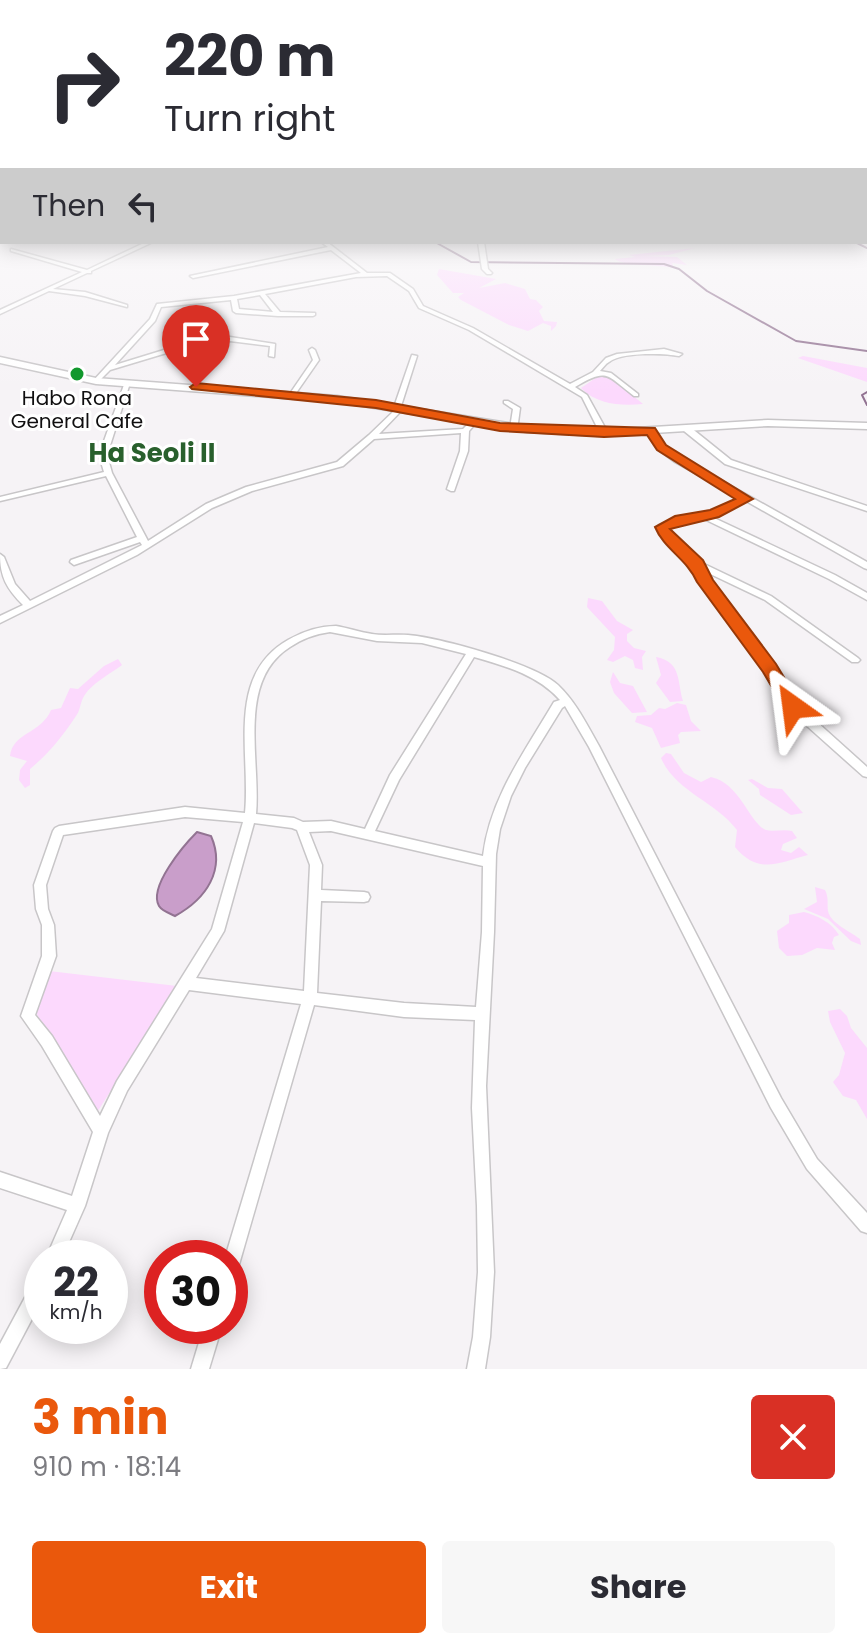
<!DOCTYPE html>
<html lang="en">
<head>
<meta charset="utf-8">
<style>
	body { margin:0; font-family:Poppins,sans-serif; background:#f7f7f7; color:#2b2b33; height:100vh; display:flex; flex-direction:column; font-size:30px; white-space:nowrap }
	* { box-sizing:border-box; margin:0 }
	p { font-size:26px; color:#7c7c81 }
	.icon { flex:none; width:44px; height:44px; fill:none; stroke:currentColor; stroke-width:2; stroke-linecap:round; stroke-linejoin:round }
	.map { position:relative; height:1369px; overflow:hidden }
	.panel { display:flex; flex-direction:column; background:#fff; flex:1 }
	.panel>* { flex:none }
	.top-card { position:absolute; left:0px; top:0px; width:868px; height:244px; box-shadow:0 4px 20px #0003; background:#fff; color:#2b2b33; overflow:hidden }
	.speed { position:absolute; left:24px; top:1240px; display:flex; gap:16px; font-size:40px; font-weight:700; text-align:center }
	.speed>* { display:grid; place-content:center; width:104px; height:104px; border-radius:50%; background:#fff; box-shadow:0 4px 20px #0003; line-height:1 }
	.speed small { font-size:20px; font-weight:400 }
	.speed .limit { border:12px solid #d22; background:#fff; color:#111 }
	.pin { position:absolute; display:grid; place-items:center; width:68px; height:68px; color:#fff; margin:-82px -34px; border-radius:50% 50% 50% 0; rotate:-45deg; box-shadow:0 0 8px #0007 }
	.pin .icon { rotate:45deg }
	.me { position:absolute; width:88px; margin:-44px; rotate:329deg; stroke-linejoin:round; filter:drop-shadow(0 0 6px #0008) }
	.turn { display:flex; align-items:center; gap:28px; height:168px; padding:0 32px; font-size:36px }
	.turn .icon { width:104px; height:104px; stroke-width:2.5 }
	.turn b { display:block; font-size:56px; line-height:68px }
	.then { display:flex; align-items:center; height:76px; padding:0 32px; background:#0003; gap:16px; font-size:30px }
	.round { display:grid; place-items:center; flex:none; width:84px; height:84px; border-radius:8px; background:#f7f7f7 }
	.overview { display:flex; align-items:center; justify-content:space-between; height:136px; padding:0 32px }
	h1 { font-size:48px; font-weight:700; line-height:60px; color:#ea580c }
	.cta { display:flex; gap:16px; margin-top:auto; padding:16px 32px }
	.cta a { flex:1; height:92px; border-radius:8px; background:#ea580c; color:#fff; font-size:32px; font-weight:700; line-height:92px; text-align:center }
	.cta a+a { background:#f7f7f7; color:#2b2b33 }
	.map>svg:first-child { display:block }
	.green { fill:#fcd9fd }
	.water { fill:#c99eca; stroke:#927392; stroke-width:2 }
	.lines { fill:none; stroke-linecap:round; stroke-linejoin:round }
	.stream { stroke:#927392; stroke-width:2 }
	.minor-casing { stroke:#c8c6c8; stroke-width:3 }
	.secondary-casing { stroke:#c8c6c8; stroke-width:3 }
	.minor { fill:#fff; fill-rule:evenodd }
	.secondary { fill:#fff; fill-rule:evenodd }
	.route { fill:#ea580c; stroke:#983908; stroke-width:2 }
	.poi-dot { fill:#12982d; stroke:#fff; stroke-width:3 }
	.labels { text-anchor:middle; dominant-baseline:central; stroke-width:6; stroke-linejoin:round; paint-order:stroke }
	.far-poi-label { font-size:20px; fill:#100f10; stroke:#fff }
	.far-district-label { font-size:26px; font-weight:bold; fill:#29602d; stroke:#fff }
</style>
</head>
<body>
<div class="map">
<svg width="867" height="1369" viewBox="0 0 867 1369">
	<rect width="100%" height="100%" fill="#f6f3f6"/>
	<g class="green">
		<path d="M695,248L669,255L643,256L677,257L687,265L672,263L674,268C655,264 622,266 615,259L635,257L629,255Z"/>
		<polygon points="439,269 496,279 479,288 505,283 525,289 530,299 536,300 543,307 539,311 544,321 557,322 556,326 551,331 551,326 543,323 528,331 509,325 461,300 458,297 464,293 453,293 437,275"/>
		<polygon points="803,356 867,368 867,382 798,358"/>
		<path d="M600,375L614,380L643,404C622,406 597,405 581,388Z"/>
		<polygon points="588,598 602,601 617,621 633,630 627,634 627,641 634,648 646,651 642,657 643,670 635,668 633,660 625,656 613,662 607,660 614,650 615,637 587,607"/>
		<path d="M656,657C682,662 677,682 683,701L670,702L656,683L661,675Z"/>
		<path d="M118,659L122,665C110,674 90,684 83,698C80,704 80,711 76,716C63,736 48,754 30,769V785L25,788L19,780L20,770L27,761L10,756C13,732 41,734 51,710L61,708L70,688L78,689L104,666Z"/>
		<polygon points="613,672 620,683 633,686 647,712 632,713 614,693 610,682"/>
		<polygon points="677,703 686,705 691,721 701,731 681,732 678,735 680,743 661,748 652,728 635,722 637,716 651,715 659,708 665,709"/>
		<path d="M666,753L671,754L684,773L701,782L711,777C740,783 750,824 766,830C773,832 784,829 792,831L797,838L783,844L781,850L791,853L799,847L808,855C780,862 759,876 735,847L737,830C716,802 675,791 661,758Z"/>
		<polygon points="752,779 768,788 782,789 803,813 791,815 760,795 759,789 748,780"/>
		<path d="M815,887L825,890C829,898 827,903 828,911C830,923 851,932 860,939L861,945L851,941L828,919L804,909L817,902Z"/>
		<path d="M804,912C818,916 831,922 839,935L834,937L832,943L835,950L817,948L802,955L787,956L779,948L777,931L789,923V915Z"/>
		<polygon points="49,971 177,986 96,1114 35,1011"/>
		<polygon points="840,1009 847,1016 851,1028 867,1048 867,1119 856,1100 843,1096 833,1082 839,1075 845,1053 830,1022 828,1011"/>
	</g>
	<path class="water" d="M197,832L211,836C226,870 206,899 175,916C169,913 162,911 159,906C148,887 184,845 197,832Z"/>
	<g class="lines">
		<g class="stream">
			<polyline points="435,242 471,262 664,264 679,269 707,291 796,341 867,351"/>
			<polyline points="855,242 867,248"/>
			<polyline points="867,392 862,395 867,405"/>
		</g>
		<g class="minor-casing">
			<g id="minor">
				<rect x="0" y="229" width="2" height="2"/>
				<polygon points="146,242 153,242 91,271 91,273 87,273 53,289 85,292 127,305 127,307 85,296 49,291 0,314 0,310 82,272 11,251 11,249 87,270"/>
				<path d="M321,242H327L367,273H390L413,289L423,306L473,328L570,384L593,372L606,358L617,354L664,349L682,354L679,356C664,353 621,352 609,362C605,364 603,368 600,371L611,373L638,394V396H634C605,374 608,368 575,387L587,395L608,433L604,435L600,433L582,397L469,330L419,308L409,291L387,276L356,277L265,294L280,312L315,313V315L313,316H278L236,313L233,311L231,300L161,307L155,321L115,365L203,338L230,337L275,344L274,357L269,356L270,346L230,341L203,342L110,370L98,382L93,381L150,319L157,304L234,296L361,273L331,250L193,278L190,276L328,247ZM260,295L273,312L239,309L237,299Z"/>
				<polygon points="478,242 484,242 488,269 492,273 491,274 487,274 482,269"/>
				<polygon points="312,348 315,350 319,360 294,396 290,396 289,395 313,360 309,350"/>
				<path d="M412,355L417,356L401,406L404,408L379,434L463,429L470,422H474L476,423L469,431L468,451L454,491H451L447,489L460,451L461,433L374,439L343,466L252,491L212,508L137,555L0,623V616L23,605C7,589 0,577 0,554L4,557L15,584L30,601L142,545L140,542L74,565L70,562L71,560L137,537L106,476L0,501V497L104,472L99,455L125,382L130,383L107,455L112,473L148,541L206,504L246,487L337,462L369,435L396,409L394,407Z"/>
				<polygon points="504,401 508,401 520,408 517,430 510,428 513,409 504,403"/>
				<polygon points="684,427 690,427 731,460 867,506 867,511 725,464 684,431"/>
				<polygon points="647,429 653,429 665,446 681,458 867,562 867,569 864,568 746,501 712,517 835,575 867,593 867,600 829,579 702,518 682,521 667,528 671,536 700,562 771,596 858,658 860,660 858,662 852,662 765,600 704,571 709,581 740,622 744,631 773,666 797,704 867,767 867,777 863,776 789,710 766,670 737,634 733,625 702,584 693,565 664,539 658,527 659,525 677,517 711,512 740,498 675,462 659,450 646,431"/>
				<path d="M336,626C348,628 359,632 372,634C384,636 396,634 408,635C441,638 535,664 558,685C576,702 587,725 599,746L781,1098L817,1159L867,1213V1233L861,1231L807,1169L771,1108L589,747L565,706L562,708L525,768L511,796L500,829L496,854L494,932L486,1086L494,1272L490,1337L485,1369H467L473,1337L478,1272L477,1206L472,1108L475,1020L404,1017L314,1005L238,1268L236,1274L230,1276V1258H225L301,1004L189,990L127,1091L108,1133L85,1206L62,1258H46L67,1210L0,1188V1172L72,1196L93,1132L42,1046L21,1016L42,956V925L36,909L34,885L53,831L55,828L59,826L185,807L245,813C251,754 225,676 288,640C302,632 319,626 336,626ZM330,632L377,641L422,643L466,654L390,775L365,829L331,821L303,822L294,818L256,814C261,761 236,681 290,647C302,639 315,634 330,632ZM474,657C505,666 538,675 560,700L554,702C525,751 490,798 483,856L375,831L399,780ZM185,817L243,822L212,929L117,1081L100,1116L52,1036L35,1015L56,956L54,925L48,909L46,885L63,835ZM254,823L292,828L297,830L310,865L304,991L196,978L224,931ZM331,831L483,866L482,932L476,1007L404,1003L317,993L321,901L364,902L368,901L370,897L368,893L364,892L321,890L322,865L309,832Z"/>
				<polygon points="42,1275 42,1300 6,1368 0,1369 0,1344 36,1277"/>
				<polygon points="204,1326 222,1326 209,1369 191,1369"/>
			</g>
		</g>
		<g class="secondary-casing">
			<polygon id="secondary" points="0,357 96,378 337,396 527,426 604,430 768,420 867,423 867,429 768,426 604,436 527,432 337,402 96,384 0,363"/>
		</g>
		<use href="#minor" class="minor"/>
		<use href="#secondary" class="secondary"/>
	</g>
	<linearGradient id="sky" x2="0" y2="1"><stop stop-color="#9babdc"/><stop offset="0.51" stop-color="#fbfafb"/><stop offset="1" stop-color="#fbfafb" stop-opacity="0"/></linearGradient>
	<rect width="867" height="392" fill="url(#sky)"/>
	<path class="route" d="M196,383L376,400L500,423L655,428L666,445L753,499L719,517L670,529L703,560L713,580L776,664L802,707L793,713L786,711L763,672L697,582C687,559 664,549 655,527L675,516L710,510L735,499L657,450L647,435L604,437L500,431L376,408L192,389L190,387Z"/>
	<circle class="poi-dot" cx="77" cy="374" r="8"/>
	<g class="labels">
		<g class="far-poi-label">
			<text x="77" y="398">Habo Rona<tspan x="77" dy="23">General Cafe</tspan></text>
		</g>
		<g class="far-district-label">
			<text x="152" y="453">Ha Seoli II</text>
		</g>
	</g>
</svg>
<div class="speed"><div>22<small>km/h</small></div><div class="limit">30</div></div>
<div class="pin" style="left:196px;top:387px;background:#d93025"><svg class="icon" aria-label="arrive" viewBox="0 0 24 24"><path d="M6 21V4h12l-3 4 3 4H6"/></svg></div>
<svg class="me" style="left:793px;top:707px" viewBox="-20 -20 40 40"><path d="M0-17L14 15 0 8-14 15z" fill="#ea580c" stroke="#fff" stroke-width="4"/></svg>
<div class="top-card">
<div class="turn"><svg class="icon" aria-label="right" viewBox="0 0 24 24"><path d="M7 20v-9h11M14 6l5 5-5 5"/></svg><div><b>220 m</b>Turn right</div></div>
<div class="then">Then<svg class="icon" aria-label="left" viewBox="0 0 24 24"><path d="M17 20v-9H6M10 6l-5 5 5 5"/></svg></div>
</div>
</div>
<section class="panel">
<div class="overview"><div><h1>3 min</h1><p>910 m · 18:14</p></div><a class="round" style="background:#d93025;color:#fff"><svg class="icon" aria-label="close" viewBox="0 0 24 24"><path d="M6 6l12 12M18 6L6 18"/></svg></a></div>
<div class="cta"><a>Exit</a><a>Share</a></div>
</section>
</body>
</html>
